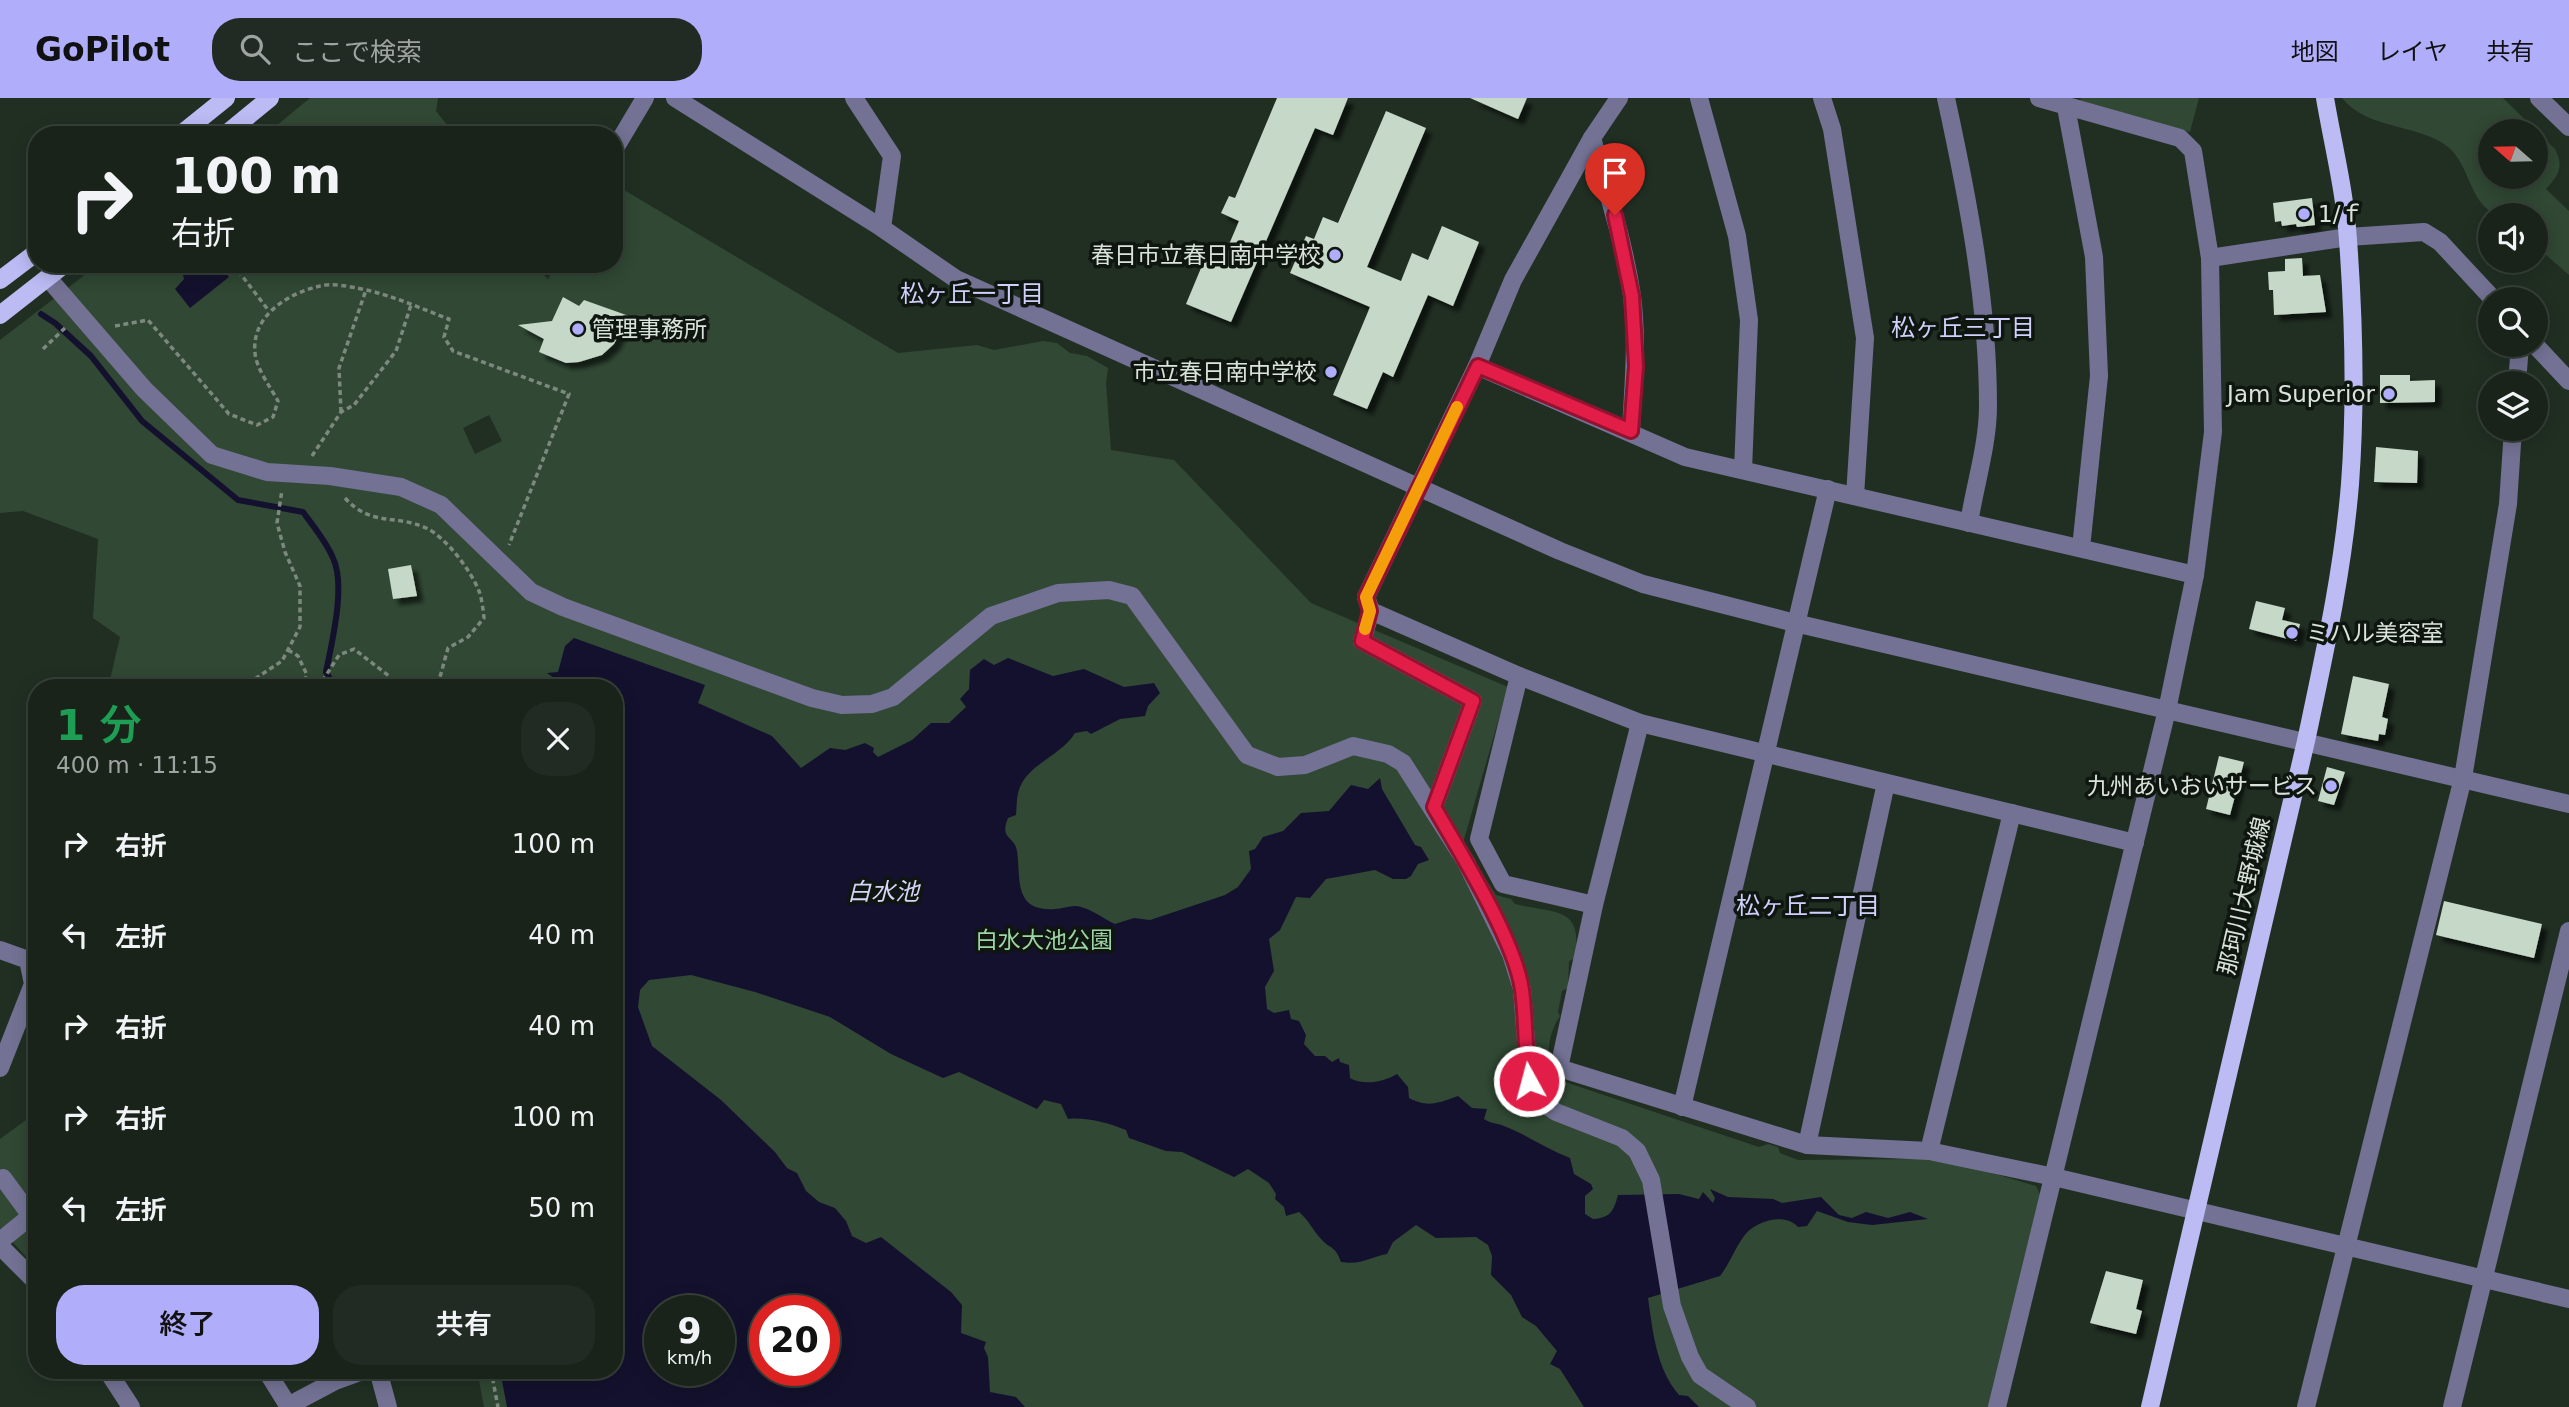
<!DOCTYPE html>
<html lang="ja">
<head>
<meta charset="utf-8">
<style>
	body { margin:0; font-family:"DejaVu Sans","Noto Sans JP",sans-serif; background:#222b23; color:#f1f3f6; height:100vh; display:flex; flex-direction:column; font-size:26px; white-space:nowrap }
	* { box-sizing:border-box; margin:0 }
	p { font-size:23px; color:#9fa4a2 }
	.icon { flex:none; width:38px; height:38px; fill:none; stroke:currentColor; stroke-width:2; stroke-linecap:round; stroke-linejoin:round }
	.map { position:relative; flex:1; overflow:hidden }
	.sheet { position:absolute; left:28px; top:581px; width:595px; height:700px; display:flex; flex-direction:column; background:#19231a; border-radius:28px; box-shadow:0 4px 18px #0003,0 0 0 2px #374039 }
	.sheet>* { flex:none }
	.top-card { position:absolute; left:28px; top:28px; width:595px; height:147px; border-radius:28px; box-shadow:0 4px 18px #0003,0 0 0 2px #374039; background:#19231a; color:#f1f3f6; overflow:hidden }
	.needle { width:46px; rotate:290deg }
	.controls { position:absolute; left:2478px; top:21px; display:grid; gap:14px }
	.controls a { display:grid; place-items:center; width:70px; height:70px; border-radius:50%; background:#19231a; box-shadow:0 4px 18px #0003,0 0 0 2px #374039; font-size:35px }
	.speed { position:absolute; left:644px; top:1197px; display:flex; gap:14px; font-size:35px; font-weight:700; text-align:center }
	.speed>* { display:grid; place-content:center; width:91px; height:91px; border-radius:50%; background:#19231a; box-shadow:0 4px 18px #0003,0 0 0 2px #374039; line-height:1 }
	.speed small { font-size:18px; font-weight:400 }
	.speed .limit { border:10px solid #d22; background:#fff; color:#111 }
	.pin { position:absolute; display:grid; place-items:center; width:60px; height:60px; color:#fff; margin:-72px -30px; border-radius:50% 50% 50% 0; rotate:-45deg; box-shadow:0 0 7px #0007 }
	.pin .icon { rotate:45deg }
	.me { position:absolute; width:77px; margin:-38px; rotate:353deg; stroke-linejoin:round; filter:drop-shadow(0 0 5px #0008) }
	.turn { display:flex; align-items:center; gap:24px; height:147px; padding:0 28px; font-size:32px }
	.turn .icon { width:91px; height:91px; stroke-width:2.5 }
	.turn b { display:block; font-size:49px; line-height:60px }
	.round { display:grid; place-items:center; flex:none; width:74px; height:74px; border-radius:28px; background:#222b23 }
	.head { display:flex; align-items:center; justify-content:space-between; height:119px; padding:0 28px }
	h1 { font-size:42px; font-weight:600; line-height:52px; color:#1e9e55 }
	.button { display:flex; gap:14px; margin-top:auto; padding:14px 28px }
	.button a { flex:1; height:80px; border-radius:28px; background:#b0aefa; color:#111; font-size:28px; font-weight:600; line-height:80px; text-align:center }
	.button a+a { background:#222b23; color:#f1f3f6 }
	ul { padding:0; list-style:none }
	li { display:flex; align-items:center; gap:21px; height:91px; padding:0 28px }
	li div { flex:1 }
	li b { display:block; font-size:26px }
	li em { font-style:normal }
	header { display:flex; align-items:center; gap:42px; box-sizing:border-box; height:98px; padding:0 35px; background:#b0aefa; color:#111 }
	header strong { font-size:33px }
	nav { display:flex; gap:38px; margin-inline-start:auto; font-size:24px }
	.search { width:490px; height:63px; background:#222b23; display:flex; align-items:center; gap:18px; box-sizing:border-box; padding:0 24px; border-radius:28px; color:#9fa4a2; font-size:26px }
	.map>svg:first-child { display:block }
	.green { fill:#304834; fill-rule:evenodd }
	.water { fill:#14112e; fill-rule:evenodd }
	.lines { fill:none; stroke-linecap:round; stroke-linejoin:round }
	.stream { stroke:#14112e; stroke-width:6 }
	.building { fill:#c6d8c8; filter:url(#shadow) }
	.path { stroke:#7d897f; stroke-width:3.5; stroke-dasharray:5 3.5; stroke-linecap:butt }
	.minor { stroke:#737294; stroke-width:18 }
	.major { stroke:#bcbbf4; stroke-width:18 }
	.route-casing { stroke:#92132f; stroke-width:18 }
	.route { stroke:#e11d48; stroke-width:12 }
	.slow { stroke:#f59e0b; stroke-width:12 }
	.poi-dot { fill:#b0aefa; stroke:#0f1610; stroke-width:2.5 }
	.labels { text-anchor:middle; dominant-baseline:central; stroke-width:7; stroke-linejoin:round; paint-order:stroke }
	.poi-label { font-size:23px; fill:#dae3db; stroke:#0f1610; text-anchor:end }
	.street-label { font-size:23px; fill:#dae3db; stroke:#0f1610 }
	.park-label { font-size:23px; fill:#9dd4a5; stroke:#0f1610 }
	.neighbourhood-label { font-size:24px; fill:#d0d0fc; stroke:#0f1610 }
	.water-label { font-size:24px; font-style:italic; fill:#d5d5fa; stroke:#0f1610 }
</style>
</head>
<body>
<header>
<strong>GoPilot</strong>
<div class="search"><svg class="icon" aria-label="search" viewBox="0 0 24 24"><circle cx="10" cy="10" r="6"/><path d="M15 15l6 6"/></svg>ここで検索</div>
<nav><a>地図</a><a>レイヤ</a><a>共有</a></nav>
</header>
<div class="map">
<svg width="2569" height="1309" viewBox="0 0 2569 1309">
	<defs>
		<filter id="shadow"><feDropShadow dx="6" dy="6" stdDeviation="2" flood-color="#0009"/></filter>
	</defs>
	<rect width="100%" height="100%" fill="#212f23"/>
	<g class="green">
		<polygon points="310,0 438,0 436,13 455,37 265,37"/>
		<polygon points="2081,0 2199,0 2190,34 2080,4"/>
		<path d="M2342,0H2503L2555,51C2564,69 2559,77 2546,91L2569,113V177L2536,148V117C2525,117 2508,121 2498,117C2469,107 2470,66 2448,49C2417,25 2367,32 2342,0ZM2490,33H2536V79H2490Z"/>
		<path d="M614,86L898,255L977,247L994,252L1043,243L1057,245L1070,255L1087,258L1108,270L1106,285L1111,352L1174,362L1311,505L1508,589L1463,745L1496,797L1511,801L1515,806C1557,816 1583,808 1575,860L1569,863L1568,890L1562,893L1558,914L1560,918C1548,935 1545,961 1553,980L1759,1049L1768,1046L1778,1049L1780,1055L1798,1062L1922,1061L1979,1071L2036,1088L2042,1100L1992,1309H484L477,1272H614V590H108L120,539L93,520L98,441L23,413L0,415V242L99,166H533L548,181L557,166H614ZM489,317L502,343L475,356L463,330ZM660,1213H719V1272H660ZM765,1213H824V1272H765Z"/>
		<polygon points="37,1014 37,1171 0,1130 0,1041"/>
	</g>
	<g class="water">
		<polygon points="185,166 219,166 229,179 190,210 175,191 184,181 181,169"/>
		<path d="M574,540L705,587L698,605L772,638L801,670L830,650L845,652L865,645L874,650L873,654L878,659L912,642L931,625H949L966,609L960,601L969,591L970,572L984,561L994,567L1008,560L1053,578L1084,571L1124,589L1154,585L1160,595L1148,608L1145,618L1120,621L1091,636L1087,633L1075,635C1062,657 1030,665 1020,689C1016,698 1017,708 1016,717L1008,720C999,742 1015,738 1017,753C1021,780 1013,814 1055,811C1063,811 1073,806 1081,809C1093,812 1104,821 1115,826L1134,820L1150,822L1225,797L1238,789L1251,771L1249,753L1255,751L1263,739L1283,733L1301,715L1329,713L1351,687L1368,691L1380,680L1382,691L1415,747L1421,749L1429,762L1418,766L1411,778L1406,781H1393L1375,772L1326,781L1310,800L1296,799L1280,832L1269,841L1274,873L1265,889L1267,911L1274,915L1289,912L1291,921L1299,923L1306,937L1304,946L1315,958H1325L1332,964L1339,960L1340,964L1349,967L1350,980C1363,988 1384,984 1397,976L1408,989L1409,1000C1428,1010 1438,1005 1458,998L1472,1010L1487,1011L1484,1021C1491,1026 1497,1025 1504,1028C1525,1036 1547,1051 1570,1060L1574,1076L1591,1086L1593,1091L1585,1098V1116L1593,1121C1612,1120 1614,1111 1618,1097L1679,1096L1699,1101L1703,1094L1713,1105L1715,1100L1710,1091L1728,1099L1773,1101L1782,1105L1821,1099L1839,1117L1852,1120L1866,1114L1888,1120L1910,1114L1928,1121L1872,1127L1848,1124L1817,1113L1807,1128L1798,1129C1785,1114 1755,1123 1744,1138C1735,1150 1730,1165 1720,1178L1648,1200C1653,1234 1656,1270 1679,1297L1688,1298L1699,1309H1584L1560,1271L1550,1266L1557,1253L1536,1228L1522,1219L1511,1197L1491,1177L1492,1158L1488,1147L1476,1139L1436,1140L1416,1127L1393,1144L1387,1156C1367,1160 1363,1167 1341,1164C1335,1147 1331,1152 1322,1142C1313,1133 1309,1122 1299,1114L1286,1118L1284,1109L1275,1101L1276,1096L1269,1085L1248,1071L1234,1079L1182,1054L1166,1053L1129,1040L1126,1032C1108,1025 1087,1019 1068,1021L1061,1006L1044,1002L1037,1011L959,974L943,980L891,956L830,919L755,894L691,877L649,882L640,892L638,909L652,948L721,1002L775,1054L787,1070L797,1075L806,1093L819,1104L835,1110L846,1123L852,1138L866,1145L881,1139L951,1194L962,1207L961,1235L986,1244L984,1250L988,1259L990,1294L1016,1299L1025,1309H507L500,1272H614V590H552L554,580L547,575L558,574L565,548ZM660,1213H719V1272H660ZM765,1213H824V1272H765Z"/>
	</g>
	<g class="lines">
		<path class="stream" d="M41,216L55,225L91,258L142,323L238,402L303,414C313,428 326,443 333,460C346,487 332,544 326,574L330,581L325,590"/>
	</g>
	<g class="building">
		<polygon points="1277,0 1348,0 1333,37 1315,30 1231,224 1186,206 1206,158 1221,165 1239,123 1221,115 1229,98 1235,100"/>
		<polygon points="1470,0 1527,0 1518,21"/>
		<polygon points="1386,13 1426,30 1367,169 1401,183 1412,155 1428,162 1442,128 1479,144 1453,208 1428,197 1393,279 1383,274 1367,311 1333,297 1370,209 1290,175 1306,138 1314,141 1323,119 1338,125"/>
		<polygon points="2312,100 2315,127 2297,129 2296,126 2282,128 2281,123 2275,124 2273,105"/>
		<polygon points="2302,160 2303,178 2320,177 2326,214 2274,217 2273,192 2269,192 2268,174 2285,173 2285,161"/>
		<polygon points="563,199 579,208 584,202 629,218 614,246 602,257 579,264 566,265 539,254 544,241 518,227 552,223"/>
		<polygon points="2380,277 2410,277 2410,283 2435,282 2435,304 2380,305"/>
		<polygon points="2376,349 2418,353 2417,385 2374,384"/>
		<polygon points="411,467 417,498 393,501 388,471"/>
		<polygon points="2256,503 2285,510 2282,522 2300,526 2296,543 2249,531"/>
		<polygon points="2353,578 2389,586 2382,619 2388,621 2385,637 2379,636 2378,643 2341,636"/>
		<polygon points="2219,658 2244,664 2230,717 2206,711"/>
		<polygon points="2327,669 2345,674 2334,707 2318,703"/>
		<polygon points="2444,803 2542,826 2534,860 2436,837"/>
		<polygon points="2106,1173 2143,1182 2136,1211 2142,1213 2136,1236 2090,1225"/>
	</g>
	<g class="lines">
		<g class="path">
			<polyline points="233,166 269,213"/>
			<path d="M115,228L148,222L229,316L257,327L273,319L278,303C271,290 256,270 255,255C251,218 288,195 320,188C330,185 347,188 357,190C390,196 419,210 449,221L444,239L453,253L569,296L509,447"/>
			<polyline points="43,251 67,228"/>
			<polyline points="341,314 339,270 366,192"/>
			<polyline points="312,358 341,314 354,307 396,253 411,207"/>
			<path d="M345,400C371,429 396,416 426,430C446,439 471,473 479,493C482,501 483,511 484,520L468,539L448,550L437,590"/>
			<polyline points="288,552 298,558 307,577 301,590"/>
			<polyline points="241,590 282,563 300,529 300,488 285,454 277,425 282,392"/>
			<polyline points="318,590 339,557 354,551 389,578 392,590"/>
			<polyline points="491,1272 498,1309"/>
		</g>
		<g class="minor">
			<polyline points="675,0 882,130 956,181 1560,453 1643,486 1795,525 2569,706"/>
			<polyline points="854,0 892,58 882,130"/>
			<polyline points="1619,0 1592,40 1513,182 1477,268 1366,499 1371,513 1519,578 1640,625 2135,745"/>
			<polyline points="1699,0 1737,138 1749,222 1743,372"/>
			<polyline points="1822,0 1832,31 1865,240 1855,398"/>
			<path d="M1946,0C1968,101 1988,204 1988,308C1988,346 1975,387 1969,425"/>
			<polyline points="2539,0 2569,29"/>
			<polyline points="2066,9 2094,159 2099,278 2081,450"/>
			<path d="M1592,40C1607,92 1624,144 1632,198C1638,244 1633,288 1631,333"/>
			<polyline points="614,52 645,0"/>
			<polyline points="2210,160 2348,139 2424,134 2440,144 2493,201"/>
			<polyline points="48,180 144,291 212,357 267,374 330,378 401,389 441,407 531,494 563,509 812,600 842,607 872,606 893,599 991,518 1058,495 1109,492 1132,498 1247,657 1278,669 1305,667 1353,648 1388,656 1403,665 1466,764 1511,856 1522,891 1529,983 1539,1002 1556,1014 1622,1040 1637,1053 1651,1082 1672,1208 1690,1259 1700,1277 1747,1309"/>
			<polyline points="2535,247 2569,283"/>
			<polyline points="1477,268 1685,359 2195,477"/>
			<polyline points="2517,285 2520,247"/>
			<polyline points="1371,513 1362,543 1473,603 1434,709"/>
			<polyline points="1519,578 1479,741 1503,786 1594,807"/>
			<polyline points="1640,625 1594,807 1559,970 1807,1047 1929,1053 2054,1079 2569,1201"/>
			<polyline points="0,852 28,862 33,886 0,970"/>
			<polyline points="1682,1009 1828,391"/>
			<polyline points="1807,1047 1886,685"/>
			<polyline points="1929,1053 2012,715"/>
			<polyline points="3,1080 31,1118"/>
			<polyline points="0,1143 31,1118 37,1124"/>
			<polyline points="0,1148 37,1185"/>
			<polyline points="107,1272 131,1309"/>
			<polyline points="266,1272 289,1309"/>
			<polyline points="378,1272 388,1309"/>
			<polyline points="288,1308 335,1283 365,1272"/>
			<polyline points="1997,1309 2167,612 2195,477 2213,334 2210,160 2193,53 2180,40 2039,0"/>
			<polyline points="2306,1309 2463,680 2508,406 2513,331"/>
			<polyline points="2452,1309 2569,833"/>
		</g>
		<g class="major">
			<polyline points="180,37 226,0"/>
			<polyline points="225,37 270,0"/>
			<polyline points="0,182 37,154"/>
			<polyline points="0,217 65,166"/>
			<path d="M2150,1309L2306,643C2324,558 2343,473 2350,386C2356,305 2354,223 2348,142C2345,94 2333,47 2325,0"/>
		</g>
	</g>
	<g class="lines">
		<g class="route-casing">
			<path id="route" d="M1529,983C1525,953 1526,922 1522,892C1515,842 1460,754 1434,709L1473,603L1362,543L1370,513L1366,499L1478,268L1631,333L1636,268L1632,198L1615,117"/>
		</g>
		<use href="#route" class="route"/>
		<polyline class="slow" points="1365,531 1370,513 1366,499 1457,309"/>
	</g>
	<g class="poi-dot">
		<circle cx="2304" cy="116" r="7"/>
		<circle cx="1335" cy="157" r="7"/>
		<circle cx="578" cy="231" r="7"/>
		<circle cx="1331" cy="274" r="7"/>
		<circle cx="2389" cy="296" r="7"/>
		<circle cx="2292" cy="535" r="7"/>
		<circle cx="2331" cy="688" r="7"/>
	</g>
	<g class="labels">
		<g class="poi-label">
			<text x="2318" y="116" text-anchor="start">1/ｆ</text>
			<text x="1321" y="157">春日市立春日南中学校</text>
			<text x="592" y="231" text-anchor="start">管理事務所</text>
			<text x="1317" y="274">市立春日南中学校</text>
			<text x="2375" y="296">Jam Superior</text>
			<text x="2306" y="535" text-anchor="start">ミハル美容室</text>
			<text x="2317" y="688">九州あいおいサービス</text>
		</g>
		<g class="street-label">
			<text transform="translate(2244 798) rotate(-77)">那珂川大野城線</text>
		</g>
		<g class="park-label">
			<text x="1044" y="842">白水大池公園</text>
		</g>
		<g class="neighbourhood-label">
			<text x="972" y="196">松ヶ丘一丁目</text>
			<text x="1963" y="230">松ヶ丘三丁目</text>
			<text x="1808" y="808">松ヶ丘二丁目</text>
		</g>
		<g class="water-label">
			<text x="883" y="794">白水池</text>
		</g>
	</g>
</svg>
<div class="controls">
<a><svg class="needle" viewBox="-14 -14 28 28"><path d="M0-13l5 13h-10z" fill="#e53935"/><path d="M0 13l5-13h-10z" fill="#9fa4a2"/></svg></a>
<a><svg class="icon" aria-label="sound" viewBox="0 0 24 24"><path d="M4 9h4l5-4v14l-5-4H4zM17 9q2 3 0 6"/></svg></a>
<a><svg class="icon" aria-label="search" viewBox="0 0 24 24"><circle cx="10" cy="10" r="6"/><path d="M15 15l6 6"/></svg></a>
<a><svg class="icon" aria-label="layers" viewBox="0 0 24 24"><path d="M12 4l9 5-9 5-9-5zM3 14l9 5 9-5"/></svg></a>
</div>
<div class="speed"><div>9<small>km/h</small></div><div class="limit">20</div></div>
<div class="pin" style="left:1615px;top:117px;background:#d93025"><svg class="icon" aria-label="arrive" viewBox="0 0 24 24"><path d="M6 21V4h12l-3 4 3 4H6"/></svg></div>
<svg class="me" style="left:1529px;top:983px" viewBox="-20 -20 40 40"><circle r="17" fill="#e11d48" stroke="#fff" stroke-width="3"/><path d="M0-11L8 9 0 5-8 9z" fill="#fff"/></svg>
<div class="top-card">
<div class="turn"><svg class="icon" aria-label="right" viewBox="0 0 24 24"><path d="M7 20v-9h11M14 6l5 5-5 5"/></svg><div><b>100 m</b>右折</div></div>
</div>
<section class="sheet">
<div class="head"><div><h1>1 分</h1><p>400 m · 11:15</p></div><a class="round"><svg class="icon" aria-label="close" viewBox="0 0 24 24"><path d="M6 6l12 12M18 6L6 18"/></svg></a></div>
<ul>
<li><svg class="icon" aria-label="right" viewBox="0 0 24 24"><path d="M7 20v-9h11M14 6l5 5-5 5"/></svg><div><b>右折</b></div><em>100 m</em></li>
<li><svg class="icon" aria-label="left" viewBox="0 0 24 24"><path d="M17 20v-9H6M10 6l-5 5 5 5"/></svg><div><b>左折</b></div><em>40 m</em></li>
<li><svg class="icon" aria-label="right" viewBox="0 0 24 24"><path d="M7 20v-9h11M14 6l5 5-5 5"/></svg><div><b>右折</b></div><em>40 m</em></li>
<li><svg class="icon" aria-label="right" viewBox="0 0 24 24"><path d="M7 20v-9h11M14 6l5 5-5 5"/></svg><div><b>右折</b></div><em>100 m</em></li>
<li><svg class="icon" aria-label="left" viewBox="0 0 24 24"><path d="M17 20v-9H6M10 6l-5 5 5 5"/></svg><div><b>左折</b></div><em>50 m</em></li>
</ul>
<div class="button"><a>終了</a><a>共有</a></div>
</section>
</div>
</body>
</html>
